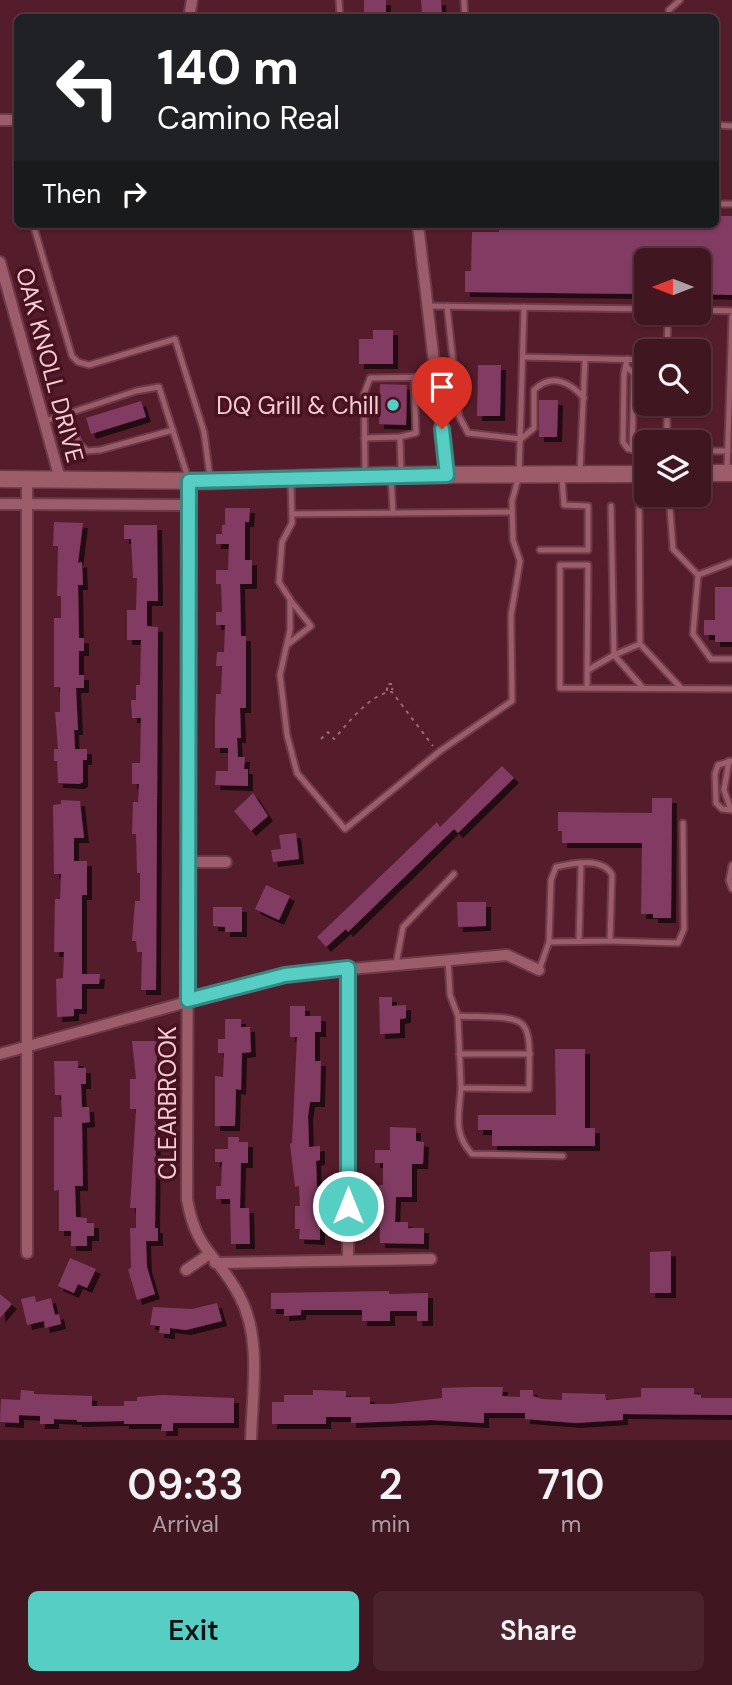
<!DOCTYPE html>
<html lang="en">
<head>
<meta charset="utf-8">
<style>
	body { margin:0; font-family:"DM Sans",sans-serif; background:#4b232d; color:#f1f3f6; height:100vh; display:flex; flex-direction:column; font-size:26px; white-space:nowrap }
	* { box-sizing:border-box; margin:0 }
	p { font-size:23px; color:#ae9fa5 }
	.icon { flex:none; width:38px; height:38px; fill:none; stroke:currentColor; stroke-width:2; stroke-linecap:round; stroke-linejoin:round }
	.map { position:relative; height:1440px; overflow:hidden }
	.panel { display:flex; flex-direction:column; background:#401620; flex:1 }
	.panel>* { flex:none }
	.guide { position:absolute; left:14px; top:14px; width:705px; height:214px; border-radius:10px; box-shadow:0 2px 5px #0004,0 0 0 2px #59353e; background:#202124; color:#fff; overflow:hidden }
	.needle { width:46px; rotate:270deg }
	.controls { position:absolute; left:634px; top:248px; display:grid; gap:14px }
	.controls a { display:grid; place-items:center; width:77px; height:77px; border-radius:10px; background:#401620; box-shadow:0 2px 5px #0004,0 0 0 2px #59353e; font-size:35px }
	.pin { position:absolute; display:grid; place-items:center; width:60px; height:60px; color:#fff; margin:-72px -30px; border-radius:50% 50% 50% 0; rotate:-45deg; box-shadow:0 0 7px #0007 }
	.pin .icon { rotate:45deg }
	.me { position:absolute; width:77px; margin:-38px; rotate:0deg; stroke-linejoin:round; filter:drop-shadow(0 0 5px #0008) }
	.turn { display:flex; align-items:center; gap:24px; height:147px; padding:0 28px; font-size:32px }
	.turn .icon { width:91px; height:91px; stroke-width:2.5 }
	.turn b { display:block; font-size:49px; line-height:60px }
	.then { display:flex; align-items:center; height:66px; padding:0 28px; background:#0003; gap:14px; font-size:26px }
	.eta { display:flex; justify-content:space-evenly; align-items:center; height:119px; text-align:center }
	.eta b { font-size:42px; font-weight:600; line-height:49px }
	.primary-button { display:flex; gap:14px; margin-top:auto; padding:14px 28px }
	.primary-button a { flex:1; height:80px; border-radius:10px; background:#56cec4; color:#111; font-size:28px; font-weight:600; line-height:80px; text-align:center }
	.primary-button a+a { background:#4b232d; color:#f1f3f6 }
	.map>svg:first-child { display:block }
	.building { fill:#823a62; filter:url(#shadow) }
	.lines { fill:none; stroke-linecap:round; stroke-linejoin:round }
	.service-casing { stroke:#6c3b49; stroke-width:9 }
	.minor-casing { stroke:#6c3b49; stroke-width:14 }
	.secondary-casing { stroke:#6c3b49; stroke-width:19 }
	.path { stroke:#996974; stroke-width:2; stroke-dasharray:3.5 5; stroke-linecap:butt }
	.service { stroke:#9c5c69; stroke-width:5 }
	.minor { stroke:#9c5c69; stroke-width:10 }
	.secondary { stroke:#9c5c69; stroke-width:16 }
	.route-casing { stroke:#38867f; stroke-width:18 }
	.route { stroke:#56cec4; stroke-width:12 }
	.poi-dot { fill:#56cec4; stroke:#491221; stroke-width:2.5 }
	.labels { text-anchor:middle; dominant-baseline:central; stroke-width:7; stroke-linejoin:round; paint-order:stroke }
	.street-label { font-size:24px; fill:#f3ced4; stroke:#491221 }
	.poi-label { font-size:24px; fill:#f3ced4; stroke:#491221; text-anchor:end }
</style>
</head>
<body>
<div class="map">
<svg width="732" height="1440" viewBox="0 0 732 1440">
	<defs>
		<filter id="shadow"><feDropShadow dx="5" dy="5" stdDeviation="0" flood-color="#0009"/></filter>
	</defs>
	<rect width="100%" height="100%" fill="#551d2b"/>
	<g class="building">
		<rect x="364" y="0" width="22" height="18"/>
		<polygon points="421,0 441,0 442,15 422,15"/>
		<polygon points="716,216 732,216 732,295 698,294 698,261 646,261 646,294 465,292 465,271 471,271 472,232 499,232 499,224 716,224"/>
		<polygon points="373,330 393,330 393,364 359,364 359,339 373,339"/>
		<polygon points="478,365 501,365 500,416 477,416"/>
		<polygon points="380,384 407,385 406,425 379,424"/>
		<polygon points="539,400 558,400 557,437 539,437"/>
		<polygon points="141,401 146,417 91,434 86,418"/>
		<polygon points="225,508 250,508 249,522 245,522 245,560 252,560 252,584 240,584 241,636 246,636 246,708 240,708 241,738 237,738 238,757 245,757 244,769 248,769 248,786 215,785 216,771 228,771 228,748 215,748 215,720 216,694 221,694 222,666 216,666 217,652 224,652 225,625 216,625 216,612 222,612 221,584 216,584 216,570 228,570 229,544 216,544 216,534 222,534 222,525 225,525"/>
		<polygon points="54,522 83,523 78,563 82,562 83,585 78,585 79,638 84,638 84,651 79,651 79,675 84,675 84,688 76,688 78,730 74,730 75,749 87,749 87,760 83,760 83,782 79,784 58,783 57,761 54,761 54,749 58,749 55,712 60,712 60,687 54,687 54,618 61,618 61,596 57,596 58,546 53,546"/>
		<polygon points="124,525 157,525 158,601 147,601 147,626 158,627 156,990 141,990 142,952 137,952 136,941 132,941 135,901 140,901 140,873 137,873 136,834 132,834 133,802 138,802 139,784 132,784 132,763 140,763 141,718 132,718 131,700 136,700 136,685 140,685 141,640 127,640 127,610 136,610 137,578 133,578 131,539 124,539"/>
		<polygon points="715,587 732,587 732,642 715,642 715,635 704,635 704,620 715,620"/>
		<polygon points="502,766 514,778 458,833 454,829 348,932 346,929 326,947 317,937 437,822 440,827"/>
		<polygon points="253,793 268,816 251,831 234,811"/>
		<polygon points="652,798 672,798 671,918 653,918 653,914 641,914 642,843 562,843 562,831 558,831 558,812 652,813"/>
		<polygon points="61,800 80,801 84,838 74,838 74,861 87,861 87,895 82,895 82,974 100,974 99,984 82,984 82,1009 74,1009 74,1016 57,1017 56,979 63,978 64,952 54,952 55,899 60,899 61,874 54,874 53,805 61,804"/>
		<polygon points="296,833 299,859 273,862 271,850 281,849 279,835"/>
		<polygon points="266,885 290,896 279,920 255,909"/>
		<polygon points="457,902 486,902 486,926 458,927"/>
		<polygon points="213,907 242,907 242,932 225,932 225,927 213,926"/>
		<polygon points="379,997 392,997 392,1006 406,1005 406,1018 400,1019 400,1033 380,1034"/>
		<polygon points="290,1006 305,1006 305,1016 321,1016 321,1032 315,1032 315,1061 321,1061 320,1102 310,1102 308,1116 309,1147 320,1146 320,1160 316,1161 317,1187 320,1187 320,1240 299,1239 300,1229 295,1229 295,1206 300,1206 299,1186 295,1187 290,1144 292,1143 297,1037 290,1037"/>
		<polygon points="225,1019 241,1019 241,1027 250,1027 251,1052 242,1053 241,1090 236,1089 235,1126 215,1126 215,1076 223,1077 224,1053 218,1053 218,1039 225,1039"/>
		<polygon points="132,1041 157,1041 155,1228 158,1228 158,1241 146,1241 147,1267 155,1294 137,1300 128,1269 131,1268 130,1228 136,1228 136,1208 130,1208 136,1109 130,1109 130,1079 136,1079"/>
		<polygon points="555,1049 585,1049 585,1128 595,1128 595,1146 492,1146 492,1130 478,1130 478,1115 556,1115"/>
		<polygon points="54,1061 78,1061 78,1068 86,1068 86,1084 81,1084 82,1107 89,1107 90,1122 82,1123 83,1186 75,1186 76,1217 87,1218 87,1223 94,1223 94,1236 87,1236 87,1246 71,1246 71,1231 59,1231 59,1190 54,1191 54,1117 62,1117 61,1095 55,1095"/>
		<polygon points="390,1127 416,1128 416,1141 424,1142 423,1164 412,1164 412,1197 396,1197 395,1222 408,1222 408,1228 424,1228 424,1244 380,1243 379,1185 383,1185 383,1163 375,1163 375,1150 390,1150"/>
		<polygon points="228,1137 239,1137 239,1142 248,1142 248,1163 241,1163 240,1208 249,1208 250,1244 231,1244 230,1199 216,1199 216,1186 221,1186 222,1162 215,1162 215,1149 228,1149"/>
		<polygon points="671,1251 671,1293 650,1293 650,1252"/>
		<polygon points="70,1258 96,1269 87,1288 78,1284 74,1293 58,1286"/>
		<polygon points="389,1291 389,1294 428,1293 428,1321 417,1321 417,1311 390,1311 390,1321 362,1321 362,1310 301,1310 301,1315 284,1316 284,1309 271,1309 271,1293"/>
		<polygon points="0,1294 12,1304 0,1318"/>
		<polygon points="35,1296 36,1302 51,1298 55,1315 59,1314 61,1324 45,1328 44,1321 27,1325 21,1299"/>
		<polygon points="217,1303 222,1321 186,1330 170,1328 170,1334 159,1333 160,1326 150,1325 153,1307 192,1309"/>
		<polygon points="470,1387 503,1387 502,1396 520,1397 520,1390 533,1390 533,1396 542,1399 562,1400 562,1393 605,1394 606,1400 641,1397 641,1388 694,1388 694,1394 701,1395 701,1398 732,1398 732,1415 623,1414 623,1420 576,1423 525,1419 525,1413 484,1413 484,1423 431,1420 351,1423 351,1417 326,1417 326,1424 272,1424 272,1402 284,1402 284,1395 313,1395 313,1390 346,1391 346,1397 370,1397 370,1404 391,1404 442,1398 442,1388"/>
		<polygon points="21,1390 34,1391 34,1394 92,1396 92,1406 124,1406 124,1401 137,1401 137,1397 162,1395 234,1398 234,1423 173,1423 173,1431 161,1431 162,1424 124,1424 124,1421 77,1422 77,1420 54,1419 54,1424 40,1424 40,1416 19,1415 19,1423 0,1422 1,1399 20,1400"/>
	</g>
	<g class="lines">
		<g class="service-casing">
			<g id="service">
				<polyline points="339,0 340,18"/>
				<polyline points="464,0 465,18"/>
				<polyline points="669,18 669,10 680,0"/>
				<polyline points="716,125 732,126"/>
				<polyline points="716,204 732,204"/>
				<polyline points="33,224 72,356 78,362 89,365 175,339 204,432 210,478"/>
				<polyline points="428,306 646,309"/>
				<path d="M447,306L459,416L468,433L521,439L534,428V390C552,373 570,382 584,398"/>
				<polyline points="698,310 732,311"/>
				<polyline points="667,352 668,313"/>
				<polyline points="523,357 646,360"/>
				<polyline points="627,359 624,374 623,442 628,449 646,450"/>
				<polyline points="627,367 634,374 632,450"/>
				<polyline points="667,404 667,443"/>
				<polyline points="67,414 79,444 87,451 100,450 173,430"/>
				<polyline points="45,421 136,391 159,387 188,478"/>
				<polyline points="400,437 416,433 414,377"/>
				<polyline points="364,438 400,437 401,472"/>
				<polyline points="698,451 728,451"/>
				<polyline points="727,470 732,316"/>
				<polyline points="580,471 585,359"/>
				<polyline points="365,473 364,394 370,378 435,377"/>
				<polyline points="391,477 393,513"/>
				<polyline points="291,482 292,523 282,542 279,582 290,599 290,630 280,675 287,735 297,773 345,829 440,751 512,701 511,615 520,561 513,540 512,501 519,475 524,307"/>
				<polyline points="669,495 673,549 698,575 693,634 711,659 732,659"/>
				<polyline points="611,506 614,655 640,644 639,475"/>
				<polyline points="292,514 512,512"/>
				<polyline points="540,550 588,550 588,506 564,505 562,478"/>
				<polyline points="698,575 732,562"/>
				<polyline points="640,644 681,688"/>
				<polyline points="287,645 311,626 291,601"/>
				<polyline points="588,670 614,655 643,688"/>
				<polyline points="587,688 588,565 560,565 560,688 732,689"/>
				<polyline points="729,761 724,790 731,810"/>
				<polyline points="732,761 718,765 715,774 716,803 722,809 732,810"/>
				<polyline points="732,865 729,880 732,889"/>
				<polyline points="579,941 581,864"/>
				<polyline points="610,941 678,943 684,929 683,823"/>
				<path d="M448,959L450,995L458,1016C534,1019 530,1011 529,1089L461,1088L458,1016"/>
				<polyline points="396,964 403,927 454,874"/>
				<path d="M539,970L549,942L551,880L556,867C573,863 603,857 612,875L610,941L549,942"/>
				<polyline points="459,1054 530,1054"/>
				<path d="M461,1088C459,1114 453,1134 472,1154L563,1156"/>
			</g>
		</g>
		<g class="minor-casing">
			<g id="minor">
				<polyline points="189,18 192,0"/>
				<polyline points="0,120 18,120"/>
				<polyline points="418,224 447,475"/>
				<polyline points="0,262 60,479"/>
				<path d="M189,481L187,1199C196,1253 219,1255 240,1297C262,1338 252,1395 251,1440"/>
				<polyline points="0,504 188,505"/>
				<polyline points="189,862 226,862"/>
				<polyline points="0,1054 284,975 507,955 539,970"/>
				<polyline points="27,1253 27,479"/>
				<polyline points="348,1259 348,968"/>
				<polyline points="215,1263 431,1259"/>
				<polyline points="186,1270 208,1255"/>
			</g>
		</g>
		<g class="secondary-casing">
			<g id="secondary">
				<polyline points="698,473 732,473"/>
				<polyline points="0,479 211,481 391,475 646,474"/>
			</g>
		</g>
		<g class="path">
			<polyline points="387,691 387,684 393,684 392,690"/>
			<path d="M321,739L328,732L334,739C347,724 372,692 392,692L433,746"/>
		</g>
		<use href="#service" class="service"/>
		<use href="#minor" class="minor"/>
		<use href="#secondary" class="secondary"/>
	</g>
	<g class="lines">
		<g class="route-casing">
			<polyline id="route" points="348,1206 348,968 285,975 188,1000 189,481 447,475 442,429"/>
		</g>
		<use href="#route" class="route"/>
	</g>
	<circle class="poi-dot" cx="393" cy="405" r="7"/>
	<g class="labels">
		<g class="street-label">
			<text transform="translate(50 365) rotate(75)">OAK KNOLL DRIVE</text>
			<text transform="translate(167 1103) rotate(-90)">CLEARBROOK</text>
		</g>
		<g class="poi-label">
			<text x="379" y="405">DQ Grill &amp; Chill</text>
		</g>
	</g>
</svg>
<div class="controls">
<a><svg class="needle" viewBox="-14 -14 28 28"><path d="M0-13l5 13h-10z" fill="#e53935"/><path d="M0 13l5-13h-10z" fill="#ae9fa5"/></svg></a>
<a><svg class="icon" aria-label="search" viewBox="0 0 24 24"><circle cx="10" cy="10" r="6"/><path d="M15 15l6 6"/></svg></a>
<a><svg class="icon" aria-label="layers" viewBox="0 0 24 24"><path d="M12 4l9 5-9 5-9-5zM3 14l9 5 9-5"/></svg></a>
</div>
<div class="pin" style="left:442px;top:429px;background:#d93025"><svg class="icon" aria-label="arrive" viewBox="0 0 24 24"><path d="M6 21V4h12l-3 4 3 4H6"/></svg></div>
<svg class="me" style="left:348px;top:1206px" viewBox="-20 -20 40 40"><circle r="17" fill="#56cec4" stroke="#fff" stroke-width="3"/><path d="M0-11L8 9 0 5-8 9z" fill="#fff"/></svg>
<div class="guide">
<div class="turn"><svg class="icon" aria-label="left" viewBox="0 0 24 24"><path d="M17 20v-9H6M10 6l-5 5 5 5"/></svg><div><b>140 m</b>Camino Real</div></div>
<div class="then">Then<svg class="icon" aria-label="right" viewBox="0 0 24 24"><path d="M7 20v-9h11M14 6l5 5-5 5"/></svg></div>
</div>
</div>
<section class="panel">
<div class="eta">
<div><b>09:33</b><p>Arrival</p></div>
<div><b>2</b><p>min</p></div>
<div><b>710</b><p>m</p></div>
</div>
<div class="primary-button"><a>Exit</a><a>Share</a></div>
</section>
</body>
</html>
